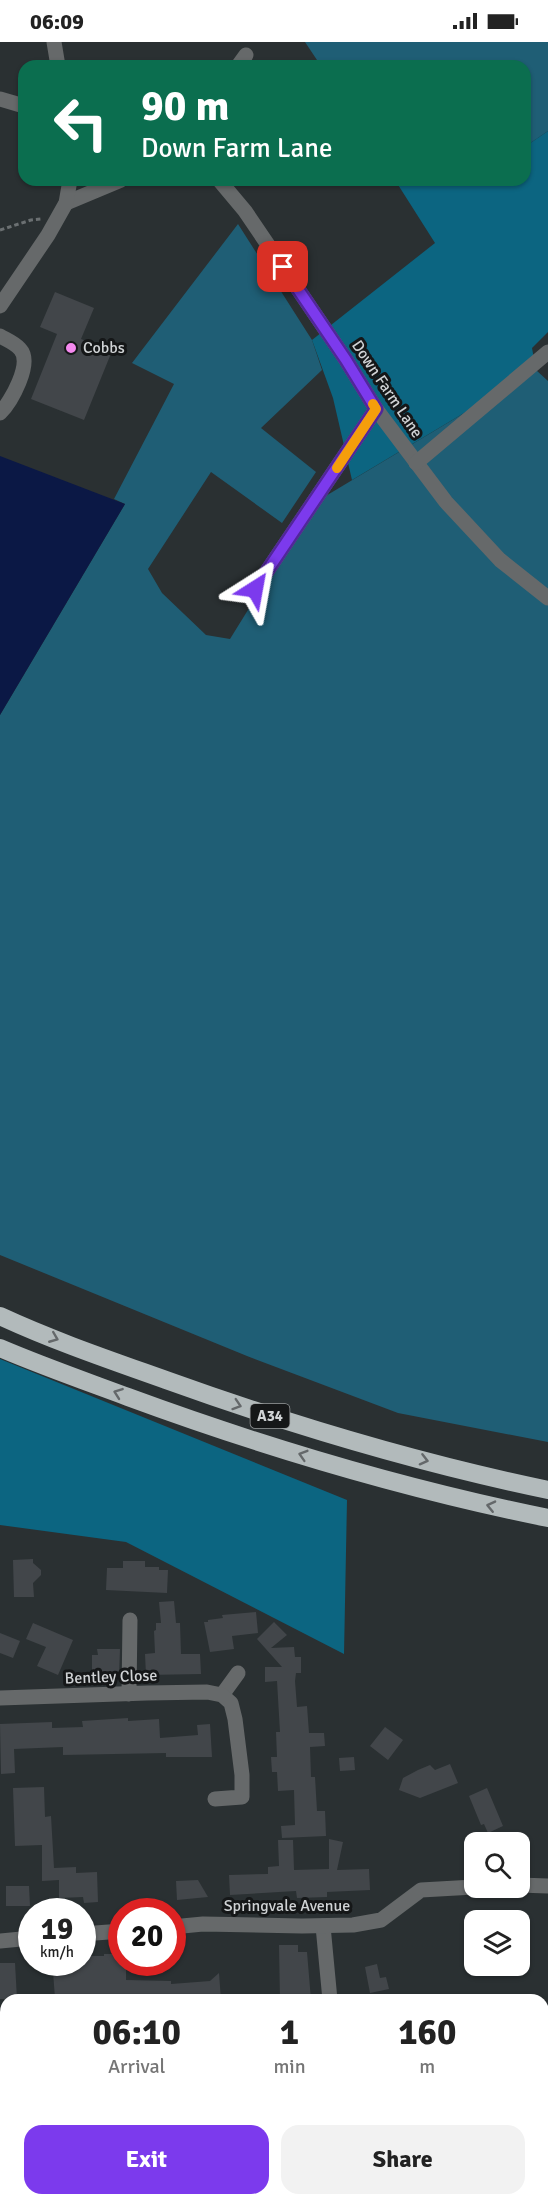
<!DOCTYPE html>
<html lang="en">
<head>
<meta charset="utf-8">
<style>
	body { margin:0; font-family:Signika,sans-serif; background:#f2f2f2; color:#222; height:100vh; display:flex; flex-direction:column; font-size:22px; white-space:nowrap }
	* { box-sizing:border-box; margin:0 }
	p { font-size:20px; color:#767676 }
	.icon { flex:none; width:33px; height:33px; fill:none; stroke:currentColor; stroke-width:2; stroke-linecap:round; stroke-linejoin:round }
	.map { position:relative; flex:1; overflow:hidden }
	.sheet { position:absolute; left:0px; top:1952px; width:549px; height:212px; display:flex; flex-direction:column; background:#fff; border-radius:18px 18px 0 0; box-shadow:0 2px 4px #0004 }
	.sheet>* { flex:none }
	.guide { position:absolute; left:18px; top:18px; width:513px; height:126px; border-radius:18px; box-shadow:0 2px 4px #0004; background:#0b6e4f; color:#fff; overflow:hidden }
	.fabs { position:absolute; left:464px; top:1790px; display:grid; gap:12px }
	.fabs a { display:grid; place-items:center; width:66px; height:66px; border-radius:12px; background:#fff; box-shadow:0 2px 4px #0004; font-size:30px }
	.speed { position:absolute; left:18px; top:1856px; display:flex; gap:12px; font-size:30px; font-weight:700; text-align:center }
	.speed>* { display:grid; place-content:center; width:78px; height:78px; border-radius:50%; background:#fff; box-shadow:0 2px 4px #0004; line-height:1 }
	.speed small { font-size:15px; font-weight:400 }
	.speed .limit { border:9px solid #d22; background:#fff; color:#111 }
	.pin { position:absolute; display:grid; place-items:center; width:51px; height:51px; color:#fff; margin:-26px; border-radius:12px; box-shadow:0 3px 9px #0006 }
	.me { position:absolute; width:66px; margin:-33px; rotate:34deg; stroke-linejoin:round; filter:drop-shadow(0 0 4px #0008) }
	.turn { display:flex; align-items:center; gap:21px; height:126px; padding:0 24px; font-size:27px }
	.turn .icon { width:78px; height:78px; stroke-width:2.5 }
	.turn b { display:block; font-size:42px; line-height:51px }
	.eta { display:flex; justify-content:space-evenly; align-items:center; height:102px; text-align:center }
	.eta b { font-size:36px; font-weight:700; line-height:42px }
	.cta { display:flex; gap:12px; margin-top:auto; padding:12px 24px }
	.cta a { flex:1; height:69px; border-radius:18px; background:#7c3aed; color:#fff; font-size:24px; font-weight:700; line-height:69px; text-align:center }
	.cta a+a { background:#f2f2f2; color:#222 }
	.status { display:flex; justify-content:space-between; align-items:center; height:42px; padding:0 30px; background:#fff; direction:ltr }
	.status svg { height:16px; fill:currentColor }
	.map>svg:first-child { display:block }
	.green { fill:#1f5e75 }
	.forest { fill:#0c6581 }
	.water { fill:#0b1845 }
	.building { fill:#42464a }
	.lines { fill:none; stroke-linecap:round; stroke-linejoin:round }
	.path { stroke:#6b7072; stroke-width:3; stroke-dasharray:4.5 3; stroke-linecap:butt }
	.minor { stroke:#66696a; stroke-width:15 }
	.highway { stroke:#b2babb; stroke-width:18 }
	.oneway { stroke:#64686a }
	.route-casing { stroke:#51269a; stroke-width:15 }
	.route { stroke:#7c3aed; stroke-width:10 }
	.slow { stroke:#f59e0b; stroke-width:10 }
	.poi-dot { fill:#f589ef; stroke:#151718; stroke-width:2 }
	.labels { text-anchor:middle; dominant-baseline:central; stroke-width:6; stroke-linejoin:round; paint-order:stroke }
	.shield { fill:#151718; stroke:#989b9c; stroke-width:1.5 }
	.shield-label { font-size:15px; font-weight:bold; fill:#d0d3d5 }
	.poi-label { font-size:16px; fill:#d0d3d5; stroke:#151718; text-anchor:start }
	.street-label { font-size:16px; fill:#d0d3d5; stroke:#151718 }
</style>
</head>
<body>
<div class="status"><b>06:09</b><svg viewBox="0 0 49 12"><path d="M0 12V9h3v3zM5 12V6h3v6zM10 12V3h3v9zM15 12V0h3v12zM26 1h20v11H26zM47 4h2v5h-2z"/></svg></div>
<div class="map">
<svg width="548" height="2162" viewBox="0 0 548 2162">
	<rect width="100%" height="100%" fill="#2a3032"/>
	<g class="green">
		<polygon points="305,0 548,0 548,89 526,104 525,103 525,24 321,24"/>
		<polygon points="238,182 312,298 322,328 261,386 316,430 282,481 211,430 148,527 162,551 206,593 230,597 314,461 536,328 548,339 548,1400 398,1371 247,1314 0,1213 0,673 125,462 114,457 174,342 132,321"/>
	</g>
	<g class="forest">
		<polygon points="548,89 548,290 532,306 536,328 352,438 333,356 312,298 435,201 395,138 525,138 525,103 526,104"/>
		<polygon points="0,1317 347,1458 344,1612 126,1500 0,1483"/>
	</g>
	<polygon class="water" points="0,414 125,462 0,673"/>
	<g class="building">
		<polygon points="55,250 94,266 81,297 112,309 84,378 31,357 57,292 40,285"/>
		<polygon points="33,1517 33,1521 41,1528 41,1533 33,1541 34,1555 14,1555 13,1518"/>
		<polygon points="123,1519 145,1519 145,1525 159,1525 159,1528 168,1528 167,1551 106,1548 107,1526 123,1526"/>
		<polygon points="174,1559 176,1581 180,1581 181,1612 200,1612 201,1632 146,1633 145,1612 155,1611 154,1589 156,1588 156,1581 161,1581 159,1560"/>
		<polygon points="256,1570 258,1591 232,1594 234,1607 210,1610 204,1580 208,1580 208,1578 223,1576 222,1573"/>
		<polygon points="274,1580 287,1593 271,1606 294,1605 295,1615 301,1615 301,1631 296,1631 295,1639 297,1665 307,1664 309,1691 324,1691 325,1704 310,1705 311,1735 315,1735 317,1769 325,1769 326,1794 282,1796 281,1784 295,1783 294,1748 278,1749 277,1730 272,1730 271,1715 277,1715 276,1690 280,1690 277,1639 265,1640 265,1625 282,1625 257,1597"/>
		<polygon points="33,1581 73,1598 58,1633 37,1624 46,1605 26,1597"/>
		<polygon points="0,1591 20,1599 13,1616 0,1611"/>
		<polygon points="97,1607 120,1607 119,1635 115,1635 115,1639 100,1640 100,1630 92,1630 92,1613 98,1613"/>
		<polygon points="128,1676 128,1679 159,1677 160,1696 198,1693 197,1683 210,1682 212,1715 166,1715 166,1711 63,1713 63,1705 14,1707 15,1731 1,1732 0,1682 52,1680 52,1686 83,1685 82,1679"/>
		<polygon points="385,1685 403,1698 388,1718 370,1704"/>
		<polygon points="354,1715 355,1728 340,1729 339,1716"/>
		<polygon points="450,1722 458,1741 420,1756 399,1748 403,1736 418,1728 430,1723 435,1728"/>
		<polygon points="44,1745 45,1775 51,1774 54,1826 76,1825 76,1831 97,1830 98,1860 84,1861 83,1855 59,1856 59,1838 42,1839 42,1803 15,1804 13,1746"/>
		<polygon points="487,1746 503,1784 488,1791 484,1782 481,1783 469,1754"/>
		<polygon points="329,1797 343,1800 337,1828 369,1827 370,1848 327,1850 327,1855 297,1856 296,1849 230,1853 229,1833 268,1832 268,1825 279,1824 278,1798 293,1798 294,1828 329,1827"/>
		<polygon points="198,1838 208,1855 177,1858 176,1839"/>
		<polygon points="6,1844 29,1844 30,1864 6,1864"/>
		<polygon points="279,1903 298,1903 298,1910 307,1910 311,1958 280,1958"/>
		<polygon points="104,1912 122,1912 122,1920 126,1920 126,1938 171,1939 171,1942 210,1939 219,1931 221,1958 55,1956 53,1930 61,1930 61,1920 82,1920 82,1914 104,1914"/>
		<polygon points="0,1921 15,1921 17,1957 0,1957"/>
		<polygon points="377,1922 380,1936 386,1935 389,1947 370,1951 365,1925"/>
	</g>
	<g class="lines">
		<polyline class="path" points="0,188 31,178 41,177"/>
		<g class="minor">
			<polyline points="54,0 58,24"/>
			<polyline points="238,24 246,13"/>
			<polyline points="0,57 24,64"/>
			<polyline points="219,138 245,169 346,318 376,367 446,460 500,518 548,556"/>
			<polyline points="66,161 121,138"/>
			<polyline points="0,264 48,193 66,161 70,138"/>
			<path d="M0,294C7,298 15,301 20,307C33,321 11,360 0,371"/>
			<polyline points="416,421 548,310"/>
			<polyline points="255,547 376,367"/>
			<polyline points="129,1652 130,1578"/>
			<polyline points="222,1653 238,1631"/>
			<polyline points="0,1656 147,1651 207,1650 222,1653 231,1661 235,1677 242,1733 242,1755 215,1757"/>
			<polyline points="519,1843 548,1844"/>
			<polyline points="323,1884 330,1958"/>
			<polyline points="172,1885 203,1882 302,1884 353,1883 381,1878 421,1848 474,1845"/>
			<polyline points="82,1892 122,1889"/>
			<polyline points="0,1899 32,1896"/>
			<polyline points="0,2057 6,2057"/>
		</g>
		<g class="highway">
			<path d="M0,1274C54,1299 110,1318 166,1338C291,1383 418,1421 548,1448"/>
			<path d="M0,1306C42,1324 85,1339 128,1355C264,1405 405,1447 548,1476"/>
		</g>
	</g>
	<defs><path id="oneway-chevron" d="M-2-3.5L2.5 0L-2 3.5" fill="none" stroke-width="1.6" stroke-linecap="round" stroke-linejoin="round" transform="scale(1.5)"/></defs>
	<g class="oneway">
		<use href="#oneway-chevron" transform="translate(54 1296) rotate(22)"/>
		<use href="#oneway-chevron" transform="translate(118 1351) rotate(-160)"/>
		<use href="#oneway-chevron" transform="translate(237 1363) rotate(18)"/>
		<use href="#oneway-chevron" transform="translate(303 1413) rotate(-163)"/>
		<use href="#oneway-chevron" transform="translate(424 1418) rotate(14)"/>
		<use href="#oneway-chevron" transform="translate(491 1464) rotate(-167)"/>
	</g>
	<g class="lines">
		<g class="route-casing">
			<polyline id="route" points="255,547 376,367 346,318 283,225"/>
		</g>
		<use href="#route" class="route"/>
		<polyline class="slow" points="337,426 376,367 373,362"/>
	</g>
	<circle class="poi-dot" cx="71" cy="306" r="6"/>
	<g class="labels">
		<rect class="shield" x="250.5" y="1362" width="39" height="24" rx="4.5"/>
		<g class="shield-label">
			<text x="270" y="1374">A34</text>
		</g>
		<g class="poi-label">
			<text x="83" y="306">Cobbs</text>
		</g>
		<g class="street-label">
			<text transform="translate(387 347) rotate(56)">Down Farm Lane</text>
			<text transform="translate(111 1635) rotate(-2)">Bentley Close</text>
			<text x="287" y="1864">Springvale Avenue</text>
		</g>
	</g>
</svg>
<div class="fabs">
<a><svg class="icon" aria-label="search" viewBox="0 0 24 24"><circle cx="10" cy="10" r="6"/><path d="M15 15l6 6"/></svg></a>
<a><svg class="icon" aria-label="layers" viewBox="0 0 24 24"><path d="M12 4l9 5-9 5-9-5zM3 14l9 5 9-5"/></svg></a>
</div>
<div class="speed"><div>19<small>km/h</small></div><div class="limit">20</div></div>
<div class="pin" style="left:283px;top:225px;background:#d93025"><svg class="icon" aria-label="arrive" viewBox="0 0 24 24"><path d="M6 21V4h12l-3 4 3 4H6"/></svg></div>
<svg class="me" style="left:255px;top:547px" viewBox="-20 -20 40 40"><path d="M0-17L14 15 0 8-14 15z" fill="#7c3aed" stroke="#fff" stroke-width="4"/></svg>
<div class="guide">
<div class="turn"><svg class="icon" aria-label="left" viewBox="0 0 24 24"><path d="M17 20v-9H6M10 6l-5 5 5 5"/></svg><div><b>90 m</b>Down Farm Lane</div></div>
</div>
<section class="sheet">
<div class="eta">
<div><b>06:10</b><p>Arrival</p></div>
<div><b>1</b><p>min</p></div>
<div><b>160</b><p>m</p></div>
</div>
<div class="cta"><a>Exit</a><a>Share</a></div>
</section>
</div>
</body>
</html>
